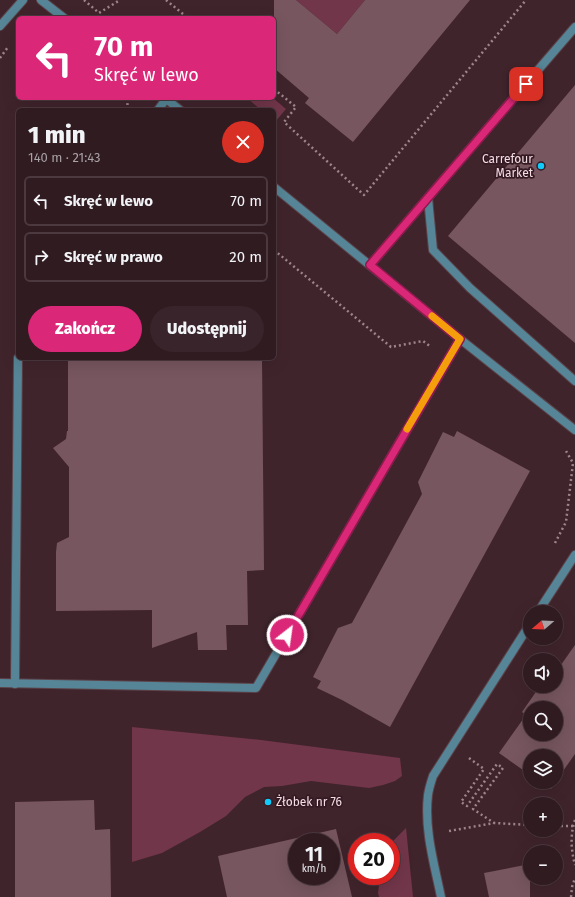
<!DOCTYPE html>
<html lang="pl">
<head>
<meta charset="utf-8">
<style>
	body { margin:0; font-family:"Fira Sans",sans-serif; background:#38242a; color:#f1f3f6; height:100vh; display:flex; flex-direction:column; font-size:15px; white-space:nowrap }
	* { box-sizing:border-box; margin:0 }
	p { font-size:13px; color:#a8a1a5 }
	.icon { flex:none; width:22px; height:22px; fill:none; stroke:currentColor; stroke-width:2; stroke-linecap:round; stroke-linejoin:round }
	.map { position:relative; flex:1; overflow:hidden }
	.sheet { position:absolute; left:16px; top:108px; width:260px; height:252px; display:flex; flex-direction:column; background:#301b21; border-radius:6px; box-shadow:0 4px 16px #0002,0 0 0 1px #4b393f }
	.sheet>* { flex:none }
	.top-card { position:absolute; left:16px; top:16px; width:260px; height:84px; border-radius:6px; box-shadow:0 4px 16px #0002,0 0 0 1px #4b393f; background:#db2777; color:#fff; overflow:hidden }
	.needle { width:26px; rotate:251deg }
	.buttons { position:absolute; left:523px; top:605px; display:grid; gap:8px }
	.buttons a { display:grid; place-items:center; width:40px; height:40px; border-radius:50%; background:#301b21; box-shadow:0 4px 16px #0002,0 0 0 1px #4b393f; font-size:20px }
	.speed { position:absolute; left:288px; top:833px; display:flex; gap:8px; font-size:20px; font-weight:700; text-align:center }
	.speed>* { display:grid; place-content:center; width:52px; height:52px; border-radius:50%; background:#301b21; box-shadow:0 4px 16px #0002,0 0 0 1px #4b393f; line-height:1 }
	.speed small { font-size:10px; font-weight:400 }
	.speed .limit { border:6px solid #d22; background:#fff; color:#111 }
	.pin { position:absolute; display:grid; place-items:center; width:34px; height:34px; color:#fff; margin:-17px; border-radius:8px; box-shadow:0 2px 6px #0006 }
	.me { position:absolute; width:44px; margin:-22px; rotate:30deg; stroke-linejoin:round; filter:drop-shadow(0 0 3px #0008) }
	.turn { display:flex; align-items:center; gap:14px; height:84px; padding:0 12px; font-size:18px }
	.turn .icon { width:52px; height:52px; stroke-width:2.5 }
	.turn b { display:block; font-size:28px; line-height:34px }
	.round { display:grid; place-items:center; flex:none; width:42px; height:42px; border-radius:21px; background:#38242a }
	.head { display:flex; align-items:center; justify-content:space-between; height:68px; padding:0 12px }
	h1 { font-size:24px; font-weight:800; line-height:30px }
	.cta { display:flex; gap:8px; margin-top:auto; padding:8px 12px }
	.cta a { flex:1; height:46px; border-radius:24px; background:#db2777; color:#fff; font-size:16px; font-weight:800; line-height:46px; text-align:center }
	.cta a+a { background:#38242a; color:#f1f3f6 }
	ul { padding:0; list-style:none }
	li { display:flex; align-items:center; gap:12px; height:50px; margin:0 8px 6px; padding:0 4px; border:2px solid #4b393f; border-radius:6px }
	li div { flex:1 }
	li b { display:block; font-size:15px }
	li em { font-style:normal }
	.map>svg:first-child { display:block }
	.green { fill:#72364a }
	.building { fill:#77565f; fill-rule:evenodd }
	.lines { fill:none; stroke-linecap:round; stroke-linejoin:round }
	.lane-casing { stroke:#5c4249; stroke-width:10 }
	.street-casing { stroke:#5c4249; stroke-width:10 }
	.path { stroke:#9d858b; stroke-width:2.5; stroke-dasharray:2 3; stroke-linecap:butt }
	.lane { stroke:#558596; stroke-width:8 }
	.street { stroke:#558596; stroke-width:8 }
	.route-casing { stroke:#8e194d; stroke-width:10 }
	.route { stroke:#db2777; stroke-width:7 }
	.slow { stroke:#f59e0b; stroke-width:7 }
	.poi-dot { fill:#10cafa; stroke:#361a23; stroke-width:1.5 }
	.labels { text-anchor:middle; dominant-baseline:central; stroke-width:3.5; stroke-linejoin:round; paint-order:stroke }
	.poi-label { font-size:12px; fill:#f2dee3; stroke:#361a23; text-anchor:end }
</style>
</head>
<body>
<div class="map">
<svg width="575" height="897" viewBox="0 0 575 897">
	<rect width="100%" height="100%" fill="#40242c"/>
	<g class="green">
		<polygon points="296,0 365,0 337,34"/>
		<polygon points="247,98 273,98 286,109 275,122 274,121 274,110 261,110"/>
		<polygon points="132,727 261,740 400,758 402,776 395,781 383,785 369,788 311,781 282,786 264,787 245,797 226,816 200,832 162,853 132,862"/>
		<polygon points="406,828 413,897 379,897 378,893 380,876 391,876 391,843"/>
	</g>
	<g class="building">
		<polygon points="274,0 296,0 337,34 365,0 470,0 353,142 305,103 309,98 274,68"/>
		<polygon points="575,85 575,343 448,236"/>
		<polygon points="68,358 262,358 264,570 247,571 248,625 226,625 227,650 198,650 197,632 152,648 152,610 56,611 56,552 57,543 69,537 69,467 53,448 66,439 67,431 68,431"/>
		<polygon points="457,431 530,471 390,727 342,700 317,688 321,681 313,677 338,628 352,623 422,494 418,482 443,432 454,437"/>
		<path d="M575,645V754L556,781V756H530V775L499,753L526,715L522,712L540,686H556V672ZM530,708H556V734H530Z"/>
		<polygon points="540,782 556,782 551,789"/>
		<polygon points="94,800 95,830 110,829 111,897 15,897 15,802"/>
		<path d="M336,829L352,897H227L218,856ZM297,842H331V876H297Z"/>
		<polygon points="530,864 530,897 489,897 484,873"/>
	</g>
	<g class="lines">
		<g class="lane-casing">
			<g id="lane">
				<polyline points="41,0 64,18"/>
				<polyline points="165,98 180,110"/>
				<polyline points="158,110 166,99"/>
				<polyline points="274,187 460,339 575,430"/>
				<polyline points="428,198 433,250 470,288 575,381"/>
				<polyline points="370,265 575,27"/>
				<polyline points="538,612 575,555"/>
				<polyline points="0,683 256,688 460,339"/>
				<polyline points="15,684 18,358"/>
				<path d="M441,897C434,863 424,829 428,795C429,788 431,782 433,776L530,624"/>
			</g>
		</g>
		<g class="street-casing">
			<polyline id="street" points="0,26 23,0"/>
		</g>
		<g class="path">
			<polyline points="84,0 99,13 120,0"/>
			<polyline points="166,0 188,18"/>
			<polyline points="0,58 8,47"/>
			<polyline points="274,89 296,107 284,122 364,195 526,0"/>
			<polyline points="127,110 128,98"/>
			<polyline points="274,250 391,347 423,341 431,347"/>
			<polyline points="555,543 566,522 573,463 566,451"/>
			<polyline points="469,758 484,769 461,802 467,806 497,764 503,768 473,809 494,823"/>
			<path d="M575,820C570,835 571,850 575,865"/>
			<polyline points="556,826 573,826 575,828"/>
			<polyline points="449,831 494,823 530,825"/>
			<polyline points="571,897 572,887 575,878"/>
		</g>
		<use href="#lane" class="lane"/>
		<use href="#street" class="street"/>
	</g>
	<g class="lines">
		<g class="route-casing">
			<polyline id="route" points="287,635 460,339 370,265 526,84"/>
		</g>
		<use href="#route" class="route"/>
		<polyline class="slow" points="407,429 460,339 432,316"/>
	</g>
	<g class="poi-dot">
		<circle cx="541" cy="166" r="4"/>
		<circle cx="268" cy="802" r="4"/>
	</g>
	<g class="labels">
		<g class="poi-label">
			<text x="533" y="159">Carrefour<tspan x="533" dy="14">Market</tspan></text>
			<text x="276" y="802" text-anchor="start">Żłobek nr 76</text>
		</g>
	</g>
</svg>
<div class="buttons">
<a><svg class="needle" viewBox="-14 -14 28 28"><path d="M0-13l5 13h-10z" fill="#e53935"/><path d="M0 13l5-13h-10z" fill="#a8a1a5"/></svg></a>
<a><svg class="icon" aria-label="sound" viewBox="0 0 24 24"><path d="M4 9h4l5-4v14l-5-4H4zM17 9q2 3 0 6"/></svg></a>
<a><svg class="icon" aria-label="search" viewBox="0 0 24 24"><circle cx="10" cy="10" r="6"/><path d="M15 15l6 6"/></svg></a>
<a><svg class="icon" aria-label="layers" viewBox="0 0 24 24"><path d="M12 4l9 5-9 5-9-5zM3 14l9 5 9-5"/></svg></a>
<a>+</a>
<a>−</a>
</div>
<div class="speed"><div>11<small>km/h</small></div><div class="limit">20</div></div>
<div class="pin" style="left:526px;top:84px;background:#d93025"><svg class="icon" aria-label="arrive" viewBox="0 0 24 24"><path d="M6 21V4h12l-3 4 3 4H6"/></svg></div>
<svg class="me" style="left:287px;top:635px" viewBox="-20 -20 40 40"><circle r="17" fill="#db2777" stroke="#fff" stroke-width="3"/><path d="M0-11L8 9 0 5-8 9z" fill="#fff"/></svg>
<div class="top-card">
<div class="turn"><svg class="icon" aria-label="left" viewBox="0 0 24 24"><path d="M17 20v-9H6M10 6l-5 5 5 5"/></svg><div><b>70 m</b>Skręć w lewo</div></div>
</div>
<section class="sheet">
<div class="head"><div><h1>1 min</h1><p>140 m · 21:43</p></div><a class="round" style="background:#d93025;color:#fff"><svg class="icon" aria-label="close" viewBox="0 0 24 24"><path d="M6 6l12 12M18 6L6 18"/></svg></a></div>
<ul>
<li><svg class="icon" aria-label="left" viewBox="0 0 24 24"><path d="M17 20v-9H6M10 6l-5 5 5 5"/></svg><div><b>Skręć w lewo</b></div><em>70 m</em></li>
<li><svg class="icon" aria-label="right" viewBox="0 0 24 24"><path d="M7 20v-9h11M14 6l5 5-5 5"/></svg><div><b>Skręć w prawo</b></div><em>20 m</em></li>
</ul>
<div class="cta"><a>Zakończ</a><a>Udostępnij</a></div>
</section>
</div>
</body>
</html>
